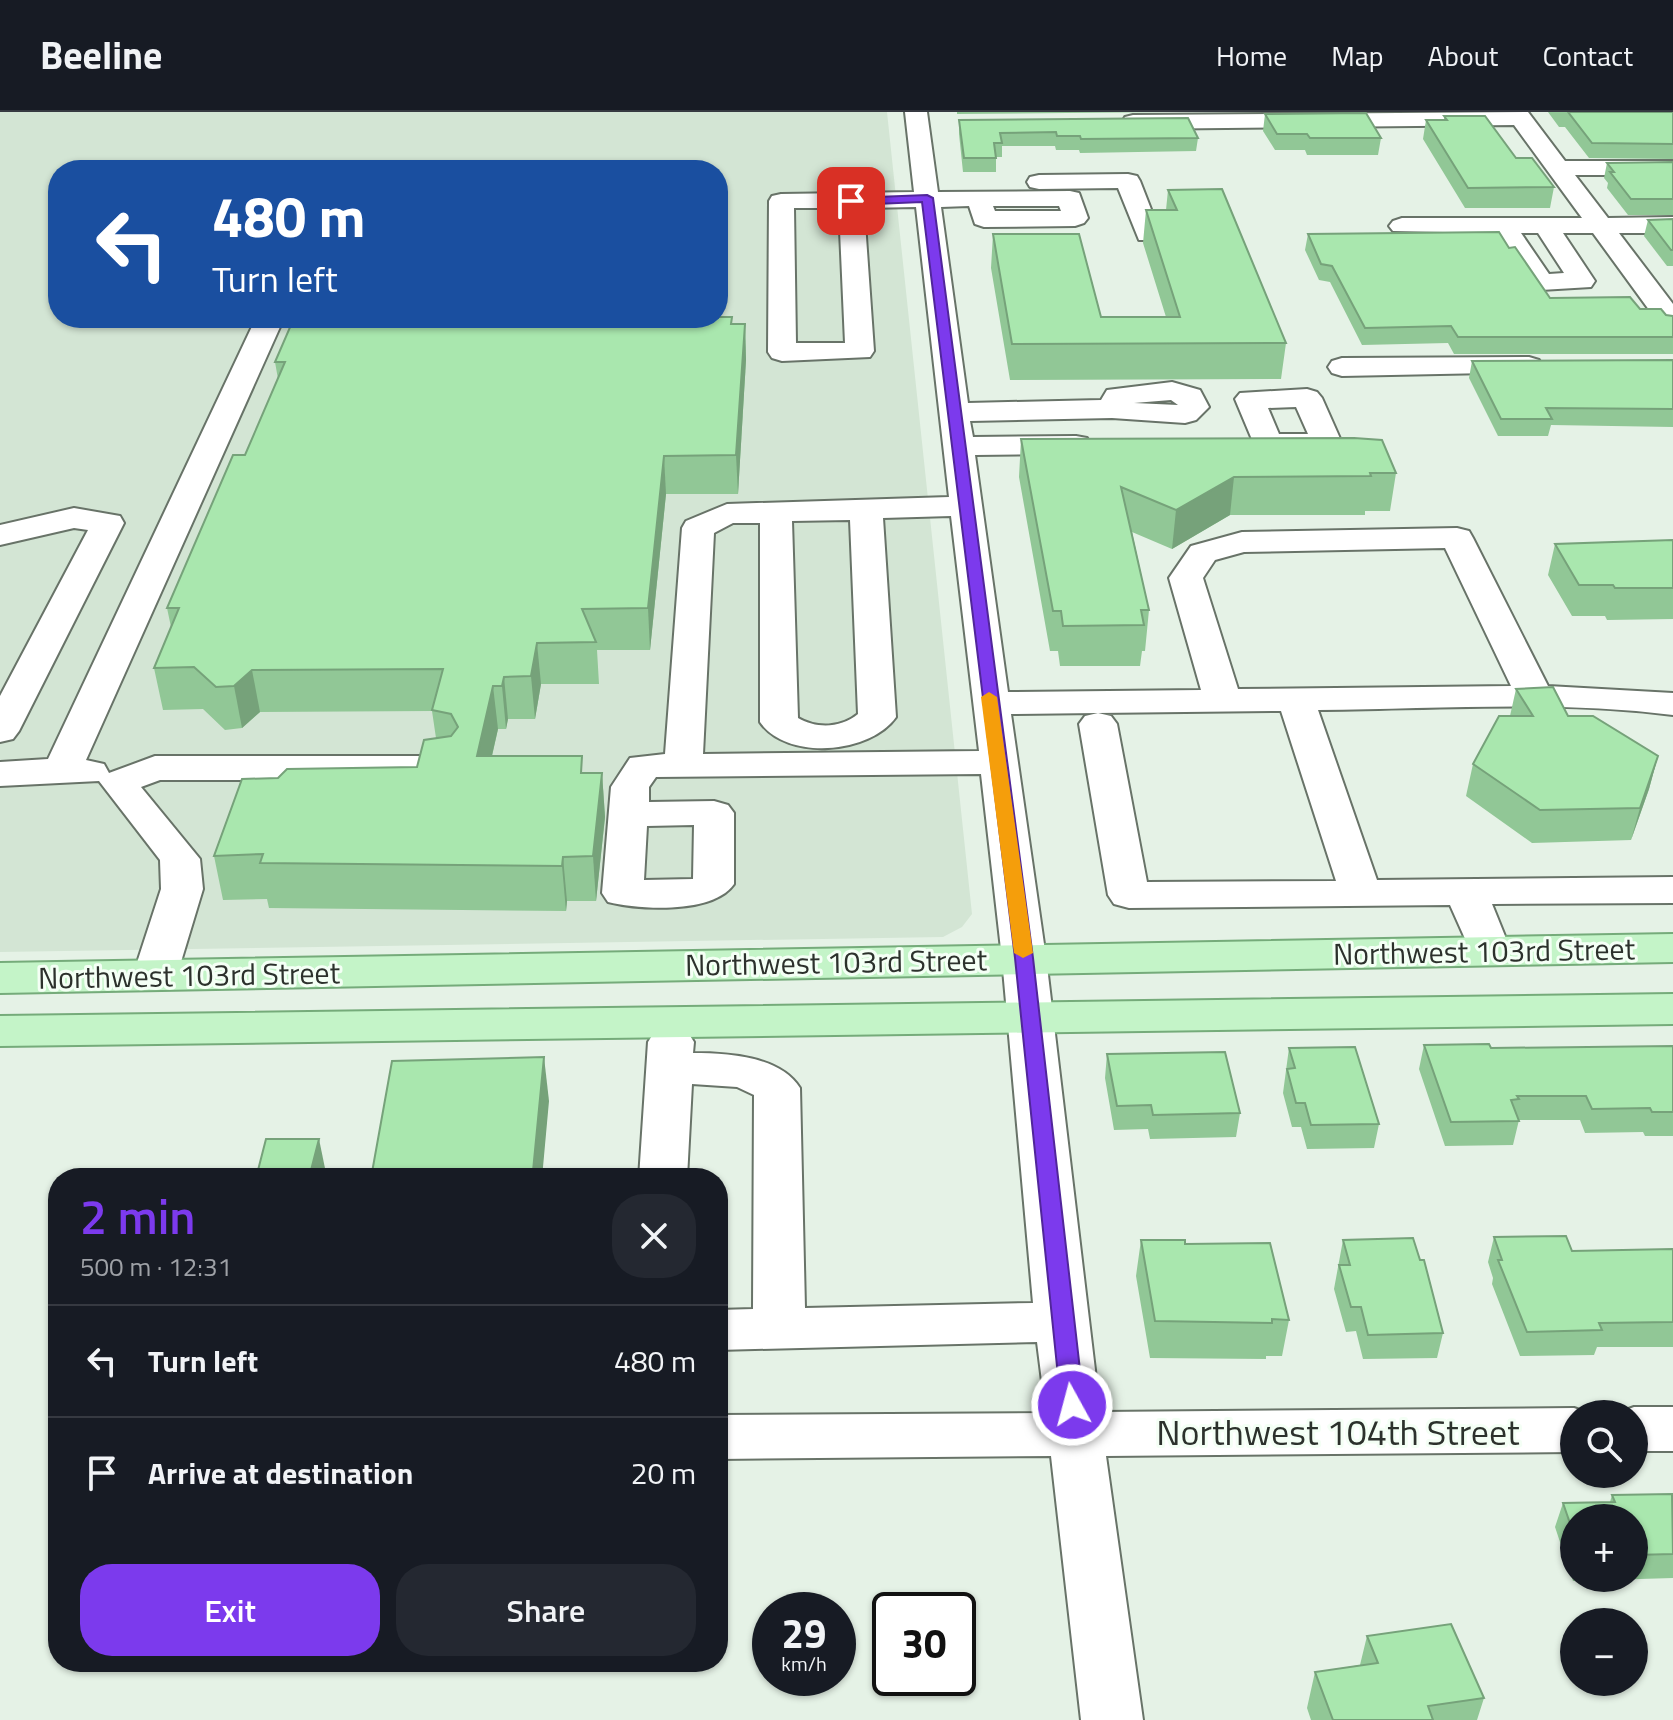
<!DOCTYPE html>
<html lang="en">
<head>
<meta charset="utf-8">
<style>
	body { margin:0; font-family:"Titillium Web",sans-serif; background:#242831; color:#f1f3f6; height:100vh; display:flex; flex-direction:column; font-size:30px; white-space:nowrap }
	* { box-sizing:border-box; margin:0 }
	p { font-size:26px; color:#9ea1a6 }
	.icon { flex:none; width:44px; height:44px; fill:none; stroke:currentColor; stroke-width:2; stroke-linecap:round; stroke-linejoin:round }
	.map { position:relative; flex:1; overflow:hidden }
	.details { position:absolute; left:48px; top:1056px; width:680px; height:504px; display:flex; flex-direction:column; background:#171b24; border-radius:32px; box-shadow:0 2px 6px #0004 }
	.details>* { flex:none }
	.top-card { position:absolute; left:48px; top:48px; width:680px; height:168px; border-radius:32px; box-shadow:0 2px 6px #0004; background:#1a4fa0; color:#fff; overflow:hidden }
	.controls { position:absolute; left:1560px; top:1288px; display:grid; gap:16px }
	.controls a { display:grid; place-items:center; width:88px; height:88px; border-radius:50%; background:#171b24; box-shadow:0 2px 6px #0004; font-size:40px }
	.speed { position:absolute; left:752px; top:1480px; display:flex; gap:16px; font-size:40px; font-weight:700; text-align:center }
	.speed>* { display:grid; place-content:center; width:104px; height:104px; border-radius:50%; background:#171b24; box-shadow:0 2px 6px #0004; line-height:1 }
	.speed small { font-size:20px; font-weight:400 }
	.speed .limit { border:4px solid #111; border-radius:12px; background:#fff; color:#111 }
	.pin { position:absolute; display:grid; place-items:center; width:68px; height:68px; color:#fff; margin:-34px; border-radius:16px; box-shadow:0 4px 12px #0006 }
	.me { position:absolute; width:88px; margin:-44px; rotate:353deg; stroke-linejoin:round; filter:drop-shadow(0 0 6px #0008) }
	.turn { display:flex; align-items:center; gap:28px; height:168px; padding:0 32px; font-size:36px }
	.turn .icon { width:104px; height:104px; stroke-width:2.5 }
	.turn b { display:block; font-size:56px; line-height:68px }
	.round { display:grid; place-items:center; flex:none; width:84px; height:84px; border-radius:32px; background:#242831 }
	.summary { display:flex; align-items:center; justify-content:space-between; height:136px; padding:0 32px }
	h1 { font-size:48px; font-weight:600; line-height:60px; color:#7c3aed }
	.primary-button { display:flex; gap:16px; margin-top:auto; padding:16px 32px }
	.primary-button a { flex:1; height:92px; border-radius:32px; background:#7c3aed; color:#fff; font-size:32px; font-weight:600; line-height:92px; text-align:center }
	.primary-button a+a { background:#242831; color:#f1f3f6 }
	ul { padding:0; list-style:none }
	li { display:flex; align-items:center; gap:24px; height:112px; padding:0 32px; border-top:2px solid #363941 }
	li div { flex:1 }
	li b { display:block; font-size:30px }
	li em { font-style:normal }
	header { display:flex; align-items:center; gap:48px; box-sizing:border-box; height:112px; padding:0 40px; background:#171b24; border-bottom:2px solid #363941 }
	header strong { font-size:38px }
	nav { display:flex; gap:44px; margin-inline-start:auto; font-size:28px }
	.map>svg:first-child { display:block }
	.built { fill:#d3e5d4; fill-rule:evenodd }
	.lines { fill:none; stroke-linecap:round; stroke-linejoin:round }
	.minor-casing { stroke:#687368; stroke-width:4 }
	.major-casing { stroke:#75ab7a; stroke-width:4 }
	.minor { fill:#fff; fill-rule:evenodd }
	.major { fill:#c4f4c8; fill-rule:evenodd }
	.wall { fill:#91c796; fill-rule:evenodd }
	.shaded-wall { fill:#76a27a }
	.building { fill:#a9e7ae; stroke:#76a27a; stroke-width:2 }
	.route { fill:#7c3aed; stroke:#51269a; stroke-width:2 }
	.slow { fill:#f59e0b }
	.labels { text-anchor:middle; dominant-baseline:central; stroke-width:6; stroke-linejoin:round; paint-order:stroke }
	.street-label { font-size:30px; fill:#2c312c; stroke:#f4fff5 }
	.near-street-label { font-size:36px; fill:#2c312c; stroke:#f4fff5 }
</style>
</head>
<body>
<header>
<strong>Beeline</strong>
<nav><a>Home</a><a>Map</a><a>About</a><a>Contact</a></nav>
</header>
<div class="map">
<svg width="1673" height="1608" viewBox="0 0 1673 1608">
	<rect width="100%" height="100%" fill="#e5f2e6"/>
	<path class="built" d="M0,0H887L972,802L962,815L943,825L0,840ZM58,58H718V206H58Z"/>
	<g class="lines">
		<g class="minor-casing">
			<g id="minor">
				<path d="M905,0H927L938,80L1070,79L1079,81L1088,106L1084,111L1075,114L984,115L975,112L969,94L941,95L968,291L1101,288L1107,278L1172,270L1200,278L1209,295L1196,308L1185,311L1112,306L970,309L973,325L1076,324L1087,326L1091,333L1087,340L1076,342L975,343L1008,580L1201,578L1169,466L1191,434L1242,420L1457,416L1469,419L1473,426L1548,574L1673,581V603C1556,588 1435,597 1318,598L1377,768L1673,765V791L1492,792L1511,839L1505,849L1490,852L1475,849L1450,793L1129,796L1114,792L1108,783L1079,612L1085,604L1098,601L1011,602L1046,846L1100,1300L1574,1296L1591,1302H1574V1340L1106,1344L1143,1608H1081L1051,1344L718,1347V1303L1046,1301L1037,1230L718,1238V1198L753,1197L754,983L737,975L692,972L687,1066H639L648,930L655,919L671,915L687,919L694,930L693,941C727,941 780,944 800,976L805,1196L1033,1191L1002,846L981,662L656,665L649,675V690L714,689L728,693L734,701V772C713,802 641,798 608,790L602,781L611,675L630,646L665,642L682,416L686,409L727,392L949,385L916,95L864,96L874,239L870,245L782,249L772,246L768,240L769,89L772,84L781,82L914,80ZM993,94H1059L1061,99H995ZM794,96H839L845,231H796ZM1171,288L1178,293L1134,291ZM951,404L979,639L703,642L714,421L733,411H760V610C787,649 870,642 896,605L883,406ZM850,408L858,602C841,616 817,617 798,606L792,409ZM1445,436L1511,574L1238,577L1203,466L1215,448L1244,440ZM1281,599L1336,769L1147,770L1117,612L1111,604L1098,601ZM694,713L693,767L644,768L647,714Z"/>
				<path d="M1528,0L1565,49H1673V63H1575L1608,106L1673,105V121H1619L1673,192V219L1663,217L1593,121H1563L1595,169L1591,175L1541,178L1532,176L1495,121L1393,119L1389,114L1393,109L1402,106H1582L1514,13L1133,17L1125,15L1122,10L1125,5L1133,3ZM1521,121H1538L1564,161L1549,162Z"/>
				<polygon points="1128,62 1137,64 1140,69 1161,123 1157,128 1139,128 1118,76 1039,77 1030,75 1027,70 1030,65 1039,63"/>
				<polygon points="256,206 284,206 86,648 104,652 109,661 155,644 441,644 455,648 460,656 455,664 441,668 160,668 141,675 200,747 203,777 177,863 170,873 155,877 140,873 133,863 161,777 160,748 99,669 0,674 0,650 48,647"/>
				<polygon points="1529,245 1539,248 1543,254 1539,260 1342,264 1332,261 1328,255 1332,249 1342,246"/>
				<path d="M1307,277L1317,280L1322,286L1342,331L1338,337L1327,340L1256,337L1235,287L1240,281ZM1296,295L1308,322H1279L1268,296Z"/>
				<polygon points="74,396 120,404 124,411 19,619 13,627 0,630 0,584 88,418 74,416 0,433 0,413"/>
				<polygon points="1634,1295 1673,1295 1673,1339 1634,1339 1634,1302 1615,1302"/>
			</g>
		</g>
		<g class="major-casing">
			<g id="major">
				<polygon points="1673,822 1673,850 0,881 0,851"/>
				<polygon points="1673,882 1673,912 0,934 0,904"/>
			</g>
		</g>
		<use href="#minor" class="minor"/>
		<use href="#major" class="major"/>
	</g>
	<g class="wall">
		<polygon points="957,0 1168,0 957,2"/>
		<polygon points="1548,0 1673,0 1673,47 1589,46 1565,15 1559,15"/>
		<polygon points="1265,2 1381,26 1378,43 1307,43 1305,38 1275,38 1263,19"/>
		<polygon points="1444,4 1516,46 1554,75 1550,96 1465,96 1423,27 1426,8 1444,8"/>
		<polygon points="959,8 1198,26 1196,39 1080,41 1079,38 1056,38 1055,34 1002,34 1002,45 996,45 996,60 963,60 959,22"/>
		<polygon points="1673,50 1673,103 1628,103 1607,76 1608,71 1604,66 1607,51"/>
		<polygon points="1168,78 1286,231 1281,267 1010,268 991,156 993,122 1101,205 1166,205 1143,131 1146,98 1166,98"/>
		<polygon points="1673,107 1673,154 1667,154 1644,124 1648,108"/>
		<polygon points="1308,122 1509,136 1550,186 1640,197 1673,204 1673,242 1454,242 1448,231 1362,233 1330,170 1319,168 1305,138"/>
		<polygon points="290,206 718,206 732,212 745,212 746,248 738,382 666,382 650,538 597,538 599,572 541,572 535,607 508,607 506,617 498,617 492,644 584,661 602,661 605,705 596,789 567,789 566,799 269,796 267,787 223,788 214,744 278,666 417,655 436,626 432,599 260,600 242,616 225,618 203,597 163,598 154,556 171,515 167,496 245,343 278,267 275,250 291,213"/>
		<polygon points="1673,248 1673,315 1551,313 1548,324 1498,324 1469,266 1472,249"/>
		<polygon points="1021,327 1396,361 1390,399 1365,399 1365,403 1230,403 1172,437 1132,420 1149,498 1145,539 1142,539 1140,554 1060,554 1058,539 1050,539 1019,365"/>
		<polygon points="1673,428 1673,507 1607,508 1605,504 1572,504 1548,463 1555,432"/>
		<polygon points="1516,577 1568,604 1658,644 1649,677 1631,728 1532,731 1466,684 1473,652 1510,604"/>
		<polygon points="1424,933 1491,936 1673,934 1673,1024 1645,1024 1643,1020 1585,1021 1580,1008 1519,1008 1513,1033 1445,1034 1419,957"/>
		<polygon points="1289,936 1379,1012 1374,1036 1307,1037 1301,1015 1292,1015 1283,981"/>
		<polygon points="1107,942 1240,1001 1236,1025 1150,1027 1148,1017 1114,1018 1105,966"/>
		<polygon points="1494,1125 1572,1139 1673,1137 1673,1235 1597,1235 1594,1243 1520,1244 1492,1172 1493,1166 1488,1150"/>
		<polygon points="1141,1128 1185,1132 1289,1208 1282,1244 1266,1244 1266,1247 1150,1246 1136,1164"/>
		<polygon points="1343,1128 1443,1221 1437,1246 1363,1247 1356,1219 1346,1220 1334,1177"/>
		<path d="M1612,1383L1673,1384V1466L1573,1469L1555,1415L1563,1391L1610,1390ZM1574,1406H1634V1466H1574Z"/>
		<polygon points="1367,1524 1484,1586 1477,1608 1311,1608 1307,1596 1315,1560 1360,1553"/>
	</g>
	<g class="shaded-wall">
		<polygon points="745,212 746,248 738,382 736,343"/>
		<polygon points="664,344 666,382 650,538 648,496"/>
		<polygon points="1234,365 1230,403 1172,437 1176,398"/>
		<polygon points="537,531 541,572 535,607 531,564"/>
		<polygon points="252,558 260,600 242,616 234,574"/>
		<polygon points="504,565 508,607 506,617 502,574"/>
		<polygon points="493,574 498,617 482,687 477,644"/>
		<polygon points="1658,644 1649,677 1631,728 1640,696"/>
		<polygon points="602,661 605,705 596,789 593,744"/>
		<polygon points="563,745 567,789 566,799 562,754"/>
		<polygon points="544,945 549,989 542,1066 533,1059"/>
		<polygon points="319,1027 327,1066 309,1066"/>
	</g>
	<g class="building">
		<polygon points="1568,0 1673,0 1673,32 1592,31"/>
		<polygon points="1366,1 1381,26 1310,26 1307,22 1277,22 1265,2"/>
		<polygon points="1444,4 1485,4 1516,46 1532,46 1554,75 1468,76 1426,8 1447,8"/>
		<polygon points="1188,6 1198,26 1081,27 1080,24 1057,24 1056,20 1000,21 1002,31 994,31 996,46 964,46 959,8"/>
		<polygon points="1673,50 1673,87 1631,87 1610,60 1614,60 1607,51"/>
		<polygon points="1222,77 1286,231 1012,232 993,122 1079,122 1101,205 1180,205 1146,98 1177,98 1168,78"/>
		<polygon points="1673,107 1673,138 1671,138 1648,108"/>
		<polygon points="1499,120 1509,136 1515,135 1550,186 1630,185 1640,197 1661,197 1666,203 1673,204 1673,225 1458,225 1451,214 1365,216 1332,154 1321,152 1308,122"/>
		<polygon points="718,205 732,205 731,212 745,212 736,343 664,344 648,496 582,497 596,530 537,531 531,564 504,565 502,574 493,574 477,644 582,644 581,661 602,661 593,744 563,745 562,754 260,751 263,742 214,744 242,667 278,666 287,657 417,655 424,628 451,624 458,615 451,602 432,598 443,557 252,558 234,574 216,575 194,555 154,556 179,496 167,496 233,343 245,343 285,250 275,250 294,206 718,206"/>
		<polygon points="1673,248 1673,297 1546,296 1552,307 1501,307 1472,249"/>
		<polygon points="1354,326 1382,328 1396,361 1370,361 1371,364 1234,365 1176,398 1121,375 1149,498 1141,498 1144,513 1063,514 1061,499 1053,499 1021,327"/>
		<polygon points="1673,428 1673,476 1615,476 1613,473 1579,473 1555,432"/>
		<polygon points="1553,575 1568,604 1593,604 1658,644 1640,696 1540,698 1473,652 1499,604 1533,604 1516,577"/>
		<polygon points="1489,932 1491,936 1673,934 1673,1000 1652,1000 1650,996 1592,997 1586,984 1517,984 1519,987 1511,988 1519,1009 1451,1010 1424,933"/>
		<polygon points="1355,935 1379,1012 1311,1013 1305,991 1296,991 1287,957 1295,956 1289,936"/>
		<polygon points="1225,940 1240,1001 1153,1003 1151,993 1117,994 1107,942"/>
		<polygon points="544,945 533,1059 566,1058 565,1066 371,1066 392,949"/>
		<polygon points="266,1027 319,1027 309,1066 256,1066"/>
		<polygon points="1566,1124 1572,1139 1673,1137 1673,1210 1599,1211 1602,1218 1527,1220 1498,1148 1502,1148 1494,1125"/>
		<polygon points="1413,1126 1420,1148 1424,1148 1443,1221 1368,1223 1361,1195 1351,1195 1339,1153 1350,1153 1343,1128"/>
		<polygon points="1141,1128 1185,1128 1185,1132 1270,1131 1289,1208 1272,1207 1272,1211 1155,1209"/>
		<polygon points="1672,1382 1673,1442 1634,1443 1634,1406 1574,1406 1574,1423 1563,1391 1615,1390 1612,1383"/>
		<polygon points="1451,1512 1484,1586 1428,1594 1433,1608 1333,1608 1315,1560 1378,1551 1367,1524"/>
	</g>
	<polygon class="route" points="927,83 933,86 1033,846 1084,1293 1080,1299 1072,1302 1064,1299 1061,1293 1015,846 922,90 851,93 846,89 851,86"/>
	<polygon class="slow" points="989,580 997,585 1033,841 1023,846 1014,841 981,585"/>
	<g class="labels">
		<g class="street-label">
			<text transform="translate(1484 839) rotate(-1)">Northwest 103rd Street</text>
			<text transform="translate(836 850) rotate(-1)">Northwest 103rd Street</text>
			<text transform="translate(189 863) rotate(-1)">Northwest 103rd Street</text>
		</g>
		<g class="near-street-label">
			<text x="1338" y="1319">Northwest 104th Street</text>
		</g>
	</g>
</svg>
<div class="controls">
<a><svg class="icon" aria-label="search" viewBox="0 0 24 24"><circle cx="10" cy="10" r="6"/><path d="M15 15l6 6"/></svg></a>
<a>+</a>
<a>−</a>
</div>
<div class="speed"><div>29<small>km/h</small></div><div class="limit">30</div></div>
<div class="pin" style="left:851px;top:89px;background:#d93025"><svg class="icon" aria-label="arrive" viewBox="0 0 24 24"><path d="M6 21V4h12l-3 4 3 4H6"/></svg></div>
<svg class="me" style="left:1072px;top:1293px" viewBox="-20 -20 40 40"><circle r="17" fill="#7c3aed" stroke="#fff" stroke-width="3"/><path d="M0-11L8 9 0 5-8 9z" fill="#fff"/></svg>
<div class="top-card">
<div class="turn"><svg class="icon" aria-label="left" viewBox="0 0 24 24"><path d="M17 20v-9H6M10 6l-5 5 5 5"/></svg><div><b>480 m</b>Turn left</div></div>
</div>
<section class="details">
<div class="summary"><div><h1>2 min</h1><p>500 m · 12:31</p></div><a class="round"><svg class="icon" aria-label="close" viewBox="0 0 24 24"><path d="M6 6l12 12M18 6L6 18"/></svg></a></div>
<ul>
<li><svg class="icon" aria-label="left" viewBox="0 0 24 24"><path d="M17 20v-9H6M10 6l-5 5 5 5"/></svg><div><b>Turn left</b></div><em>480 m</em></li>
<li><svg class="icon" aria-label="arrive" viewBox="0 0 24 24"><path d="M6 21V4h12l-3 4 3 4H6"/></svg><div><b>Arrive at destination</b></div><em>20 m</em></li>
</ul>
<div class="primary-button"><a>Exit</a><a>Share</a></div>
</section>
</div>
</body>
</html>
